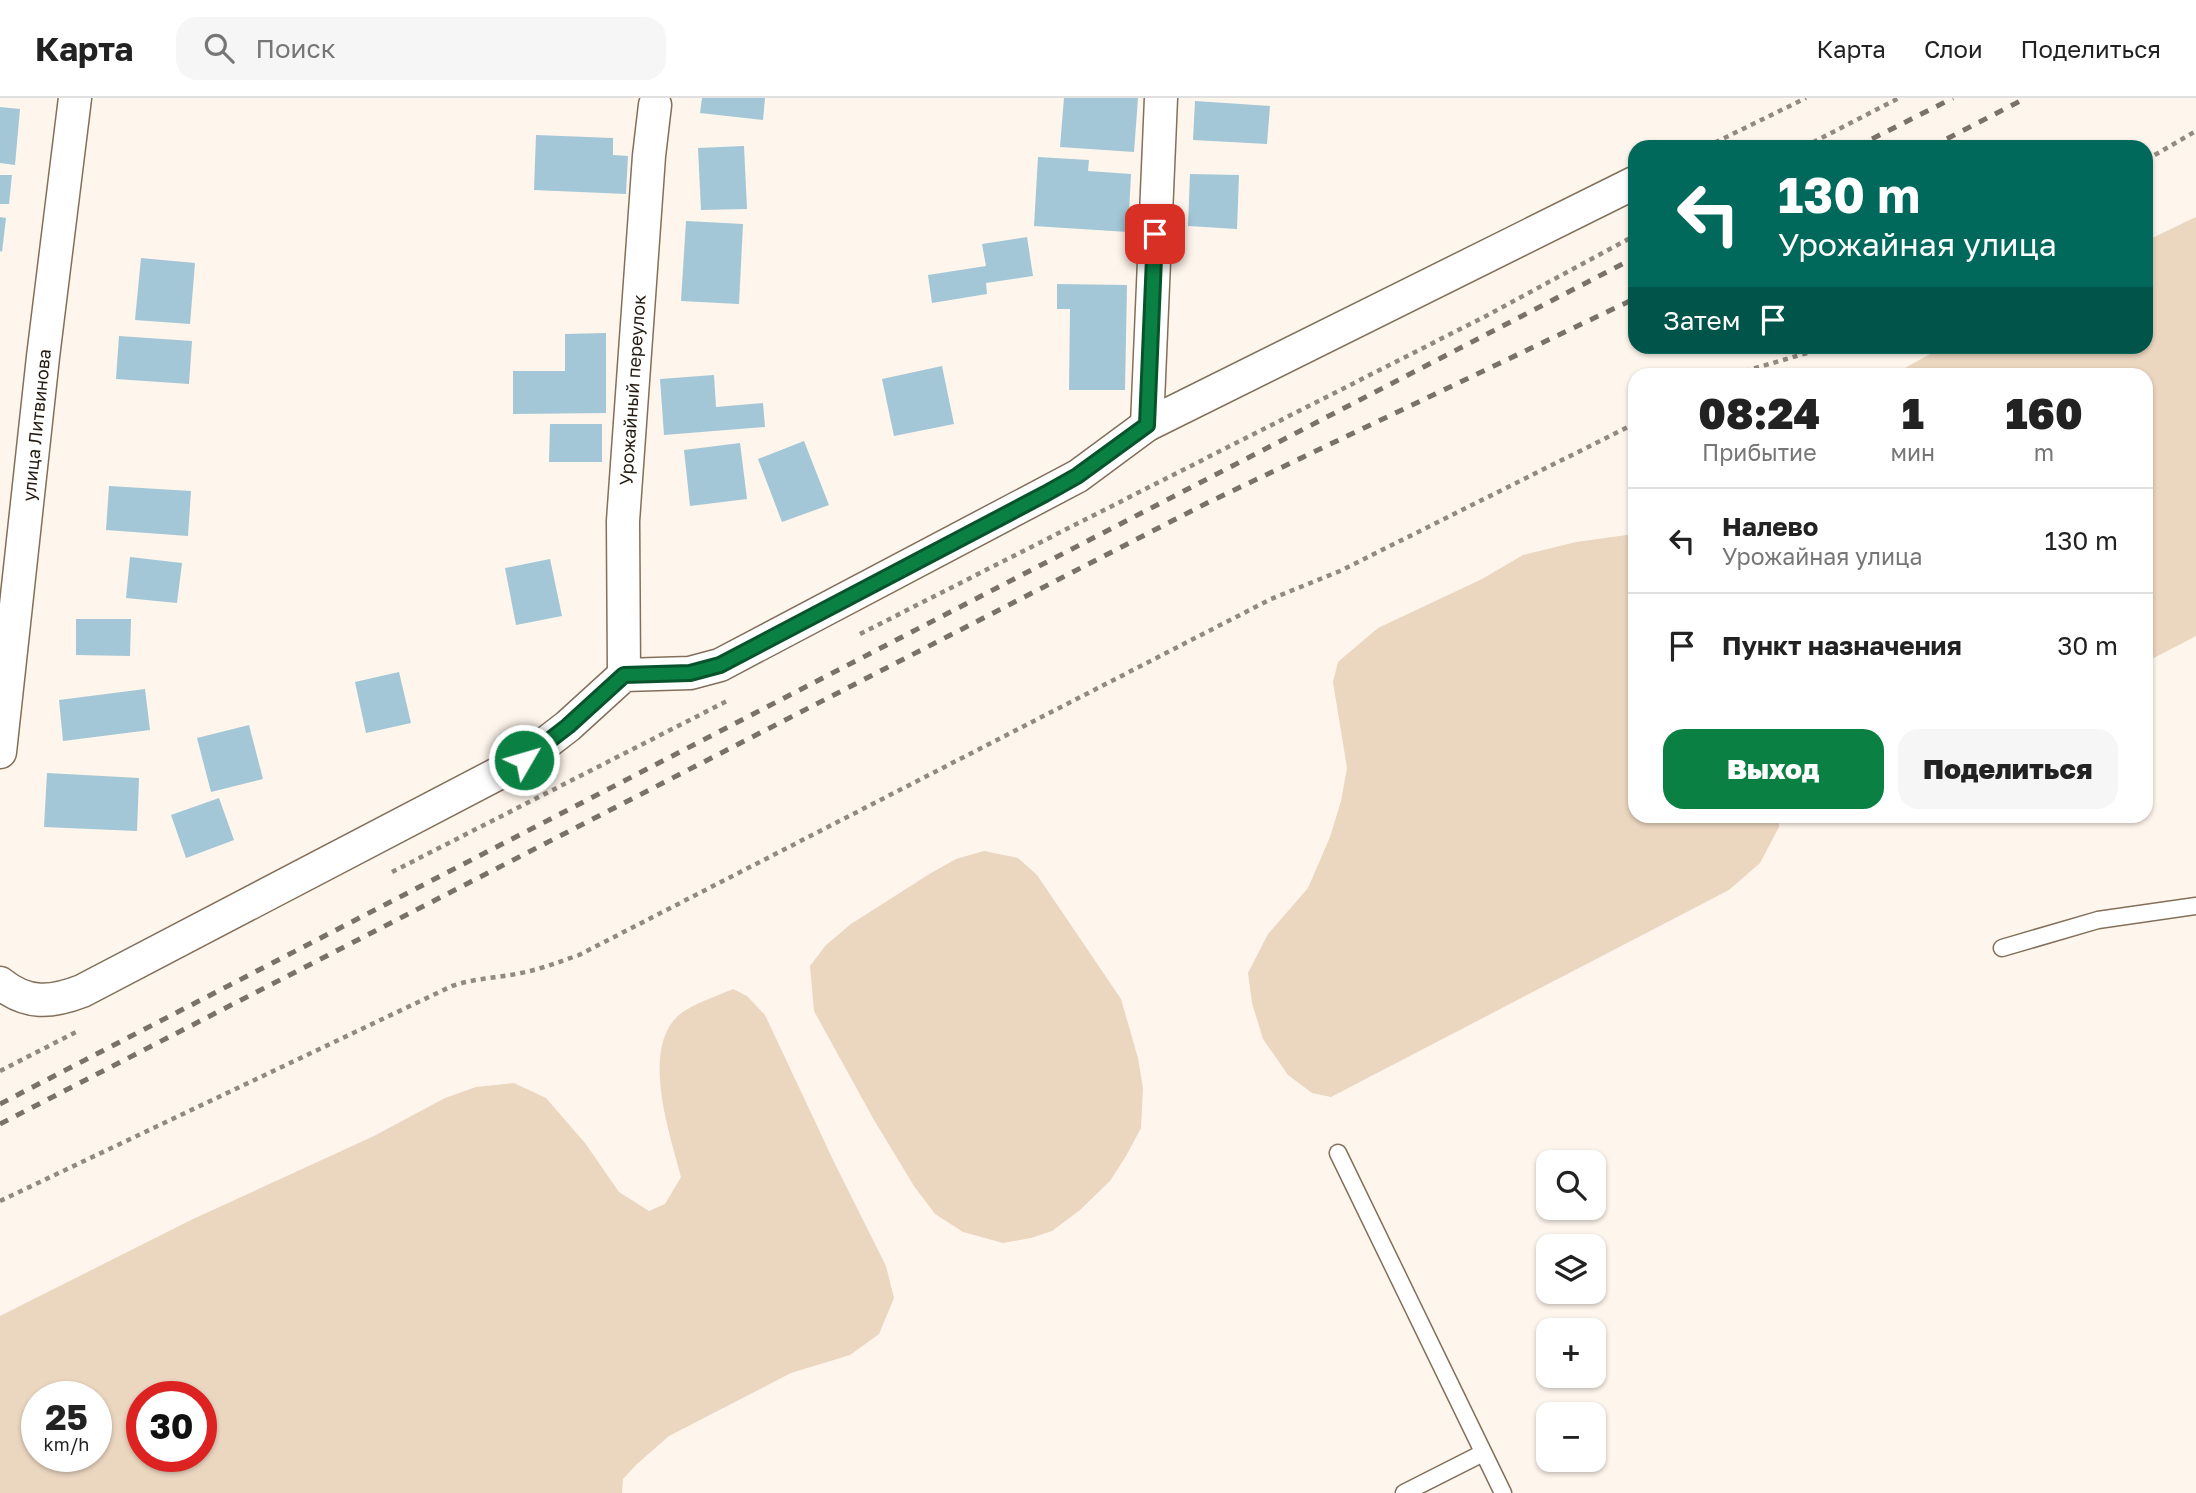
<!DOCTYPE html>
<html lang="ru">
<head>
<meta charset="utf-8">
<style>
	body { margin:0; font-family:"Golos Text",sans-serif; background:#f6f6f6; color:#222; height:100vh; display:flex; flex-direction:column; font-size:26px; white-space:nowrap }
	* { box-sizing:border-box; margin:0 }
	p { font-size:23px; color:#767676 }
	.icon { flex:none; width:38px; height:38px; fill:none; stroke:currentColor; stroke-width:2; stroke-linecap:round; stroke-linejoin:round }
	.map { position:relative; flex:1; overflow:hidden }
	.drawer { position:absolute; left:1628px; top:270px; width:525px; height:455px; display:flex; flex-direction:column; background:#fff; border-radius:21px; box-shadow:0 2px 5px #0004 }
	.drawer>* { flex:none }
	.top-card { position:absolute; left:1628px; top:42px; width:525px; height:214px; border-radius:21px; box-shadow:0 2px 5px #0004; background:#00695c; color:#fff; overflow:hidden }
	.controls { position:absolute; left:1536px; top:1052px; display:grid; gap:14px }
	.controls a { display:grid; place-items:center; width:70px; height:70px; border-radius:14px; background:#fff; box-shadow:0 2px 5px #0004; font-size:35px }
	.speed { position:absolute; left:21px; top:1283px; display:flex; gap:14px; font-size:35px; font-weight:700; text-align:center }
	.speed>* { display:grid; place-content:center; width:91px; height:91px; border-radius:50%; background:#fff; box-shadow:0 2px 5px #0004; line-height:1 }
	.speed small { font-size:18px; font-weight:400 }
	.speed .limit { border:10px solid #d22; background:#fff; color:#111 }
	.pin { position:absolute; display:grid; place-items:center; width:60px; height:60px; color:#fff; margin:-30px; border-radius:14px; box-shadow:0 4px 10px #0006 }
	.me { position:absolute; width:77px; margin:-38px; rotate:52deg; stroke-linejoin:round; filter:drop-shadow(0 0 5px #0008) }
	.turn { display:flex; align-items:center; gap:24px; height:147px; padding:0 35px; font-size:32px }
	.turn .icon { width:91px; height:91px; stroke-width:2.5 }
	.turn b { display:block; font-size:49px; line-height:60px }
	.then { display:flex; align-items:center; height:66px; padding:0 35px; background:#0003; gap:14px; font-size:26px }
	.eta { display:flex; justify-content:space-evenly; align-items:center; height:119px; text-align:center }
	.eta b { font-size:42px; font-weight:800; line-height:49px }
	.primary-button { display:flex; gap:14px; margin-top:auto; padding:14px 35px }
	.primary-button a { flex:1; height:80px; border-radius:21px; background:#0b8043; color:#fff; font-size:28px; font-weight:800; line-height:80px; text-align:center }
	.primary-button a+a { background:#f6f6f6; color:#222 }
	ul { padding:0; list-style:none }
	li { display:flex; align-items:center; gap:21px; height:105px; padding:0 35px; border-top:2px solid #e0e0e0 }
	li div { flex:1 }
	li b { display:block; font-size:26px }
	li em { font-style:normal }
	header { display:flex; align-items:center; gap:42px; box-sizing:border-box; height:98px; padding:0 35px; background:#fff; border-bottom:2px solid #e0e0e0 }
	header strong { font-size:33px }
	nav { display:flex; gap:38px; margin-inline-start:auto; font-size:24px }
	.search { width:490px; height:63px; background:#f6f6f6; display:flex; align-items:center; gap:18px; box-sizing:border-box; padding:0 24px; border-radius:21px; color:#767676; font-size:26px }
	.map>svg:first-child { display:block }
	.green { fill:#ebd6c0; fill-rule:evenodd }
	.building { fill:#a3c7d6 }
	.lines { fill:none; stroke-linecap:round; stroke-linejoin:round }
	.lane-casing { stroke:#836f5a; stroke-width:19 }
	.street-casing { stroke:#836f5a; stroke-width:35 }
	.path { stroke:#928a81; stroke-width:4.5; stroke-dasharray:5 5; stroke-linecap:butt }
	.lane { stroke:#fff; stroke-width:16 }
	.street { stroke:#fff; stroke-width:32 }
	.rail { stroke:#7a7168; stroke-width:5; stroke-dasharray:9 9; stroke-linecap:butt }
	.route-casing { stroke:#07532c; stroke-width:18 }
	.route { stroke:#0b8043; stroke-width:12 }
	.labels { text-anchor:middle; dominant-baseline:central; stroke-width:7; stroke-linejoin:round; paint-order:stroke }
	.street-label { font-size:18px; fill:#241c13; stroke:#fff }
</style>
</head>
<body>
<header>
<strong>Карта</strong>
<div class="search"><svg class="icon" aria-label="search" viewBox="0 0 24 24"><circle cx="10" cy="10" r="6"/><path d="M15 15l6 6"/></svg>Поиск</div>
<nav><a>Карта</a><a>Слои</a><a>Поделиться</a></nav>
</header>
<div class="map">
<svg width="2196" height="1395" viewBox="0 0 2196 1395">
	<rect width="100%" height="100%" fill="#fef5ec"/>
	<g class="green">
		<polygon points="2196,119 2196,538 2146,564 2146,276 1894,276 1943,249 2146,248 2146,143"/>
		<polygon points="1634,436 1634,718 1779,718 1779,729 1760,765 1729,792 1331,999 1312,995 1288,977 1263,941 1252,905 1248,875 1268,836 1308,790 1330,739 1341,703 1347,670 1333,584 1338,564 1378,530 1482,481 1523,457 1576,444"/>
		<polygon points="984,753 1018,760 1037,777 1121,901 1138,960 1143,990 1141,1030 1126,1058 1110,1083 1080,1112 1052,1133 1031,1140 1003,1145 963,1134 935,1116 914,1088 874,1022 814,913 810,868 826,847 851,826 931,775 956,761"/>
		<path d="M733,891L747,898L765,917L834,1064L886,1168L894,1200L879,1236L850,1257L791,1275L669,1338L637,1366L623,1381L622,1395H0V1218L191,1122L374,1038L445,1000L476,989L514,985L546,1000L585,1045L619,1094L649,1113L665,1106L681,1079C670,1036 640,951 679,917C692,906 717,898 733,891ZM96,1298V1358H37V1298ZM142,1298H201V1358H142Z"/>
	</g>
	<g class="building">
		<polygon points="702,0 765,0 763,22 700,15"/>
		<polygon points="1064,0 1138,0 1134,54 1060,49"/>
		<polygon points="1195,3 1270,8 1267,46 1193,42"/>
		<polygon points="0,9 20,11 15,67 0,65"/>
		<polygon points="536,37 613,40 613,57 628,58 626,96 534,92"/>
		<polygon points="744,48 747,111 701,112 698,50"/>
		<polygon points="1038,59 1089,62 1088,73 1131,76 1128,134 1034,128"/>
		<polygon points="1190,76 1239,77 1237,131 1188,128"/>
		<polygon points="0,77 12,77 9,106 0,106"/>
		<polygon points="0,119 6,120 2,154 0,153"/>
		<polygon points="686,123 743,126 739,206 681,203"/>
		<polygon points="1027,139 1033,178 986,185 987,196 932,205 928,177 986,168 982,146"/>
		<polygon points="141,160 195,165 190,226 135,222"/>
		<polygon points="1057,186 1127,187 1125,292 1069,292 1070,211 1057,211"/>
		<polygon points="606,235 606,315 513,316 513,273 565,273 565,236"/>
		<polygon points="119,238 192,243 189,286 116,281"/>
		<polygon points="942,268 954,326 894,338 882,281"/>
		<polygon points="714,277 716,309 763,305 765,329 664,337 660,281"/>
		<polygon points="550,326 602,326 602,364 549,364"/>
		<polygon points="804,343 829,407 782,424 758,361"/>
		<polygon points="740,345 747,401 690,408 684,352"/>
		<polygon points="109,388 191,393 188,438 106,432"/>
		<polygon points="130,459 182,465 177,505 126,500"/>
		<polygon points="550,461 562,518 516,527 505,470"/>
		<polygon points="76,521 131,521 130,558 76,557"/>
		<polygon points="399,574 411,625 366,635 355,584"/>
		<polygon points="145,591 150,632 63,643 59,602"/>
		<polygon points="249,627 263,681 211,694 197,640"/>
		<polygon points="47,675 139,680 137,733 44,729"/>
		<polygon points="219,700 234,742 186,760 171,717"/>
	</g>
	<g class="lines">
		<g class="lane-casing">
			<g id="lane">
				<polyline points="2002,850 2098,822 2196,808"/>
				<polyline points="1338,1055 1503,1395"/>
				<polyline points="1404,1395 1483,1355"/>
			</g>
		</g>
		<g class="street-casing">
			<g id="street">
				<polyline points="1147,327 1161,0"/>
				<polyline points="624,577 623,423 649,58 655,7"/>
				<polyline points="0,654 43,259 75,0"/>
				<path d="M0,885C27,907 51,905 82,893L524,662L568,628L624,577L690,575L720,567L1078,378L1147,327L1634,85"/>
			</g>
		</g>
		<g class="path">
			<polyline points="1706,49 1806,0"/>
			<polyline points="1804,49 1899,0"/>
			<polyline points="2146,62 2196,33"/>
			<polyline points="1735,276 1831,248"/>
			<polyline points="860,536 1486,218 1634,138"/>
			<polyline points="392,774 727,603"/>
			<polyline points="0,973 78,933"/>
			<path d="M0,1103L452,888C475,880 498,880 521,875C541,871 559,864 579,857L1271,501L1340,473L1634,326"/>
		</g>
		<use href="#lane" class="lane"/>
		<use href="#street" class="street"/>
		<g class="rail">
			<polyline points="1856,49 1953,0"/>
			<polyline points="1931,49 2026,0"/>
			<polyline points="0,1006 1634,160"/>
			<polyline points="0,1026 1207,405 1634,201"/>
		</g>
	</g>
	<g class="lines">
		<g class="route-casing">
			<polyline id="route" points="524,662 568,628 624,577 690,575 720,567 1045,396 1077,378 1147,327 1155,136"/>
		</g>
		<use href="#route" class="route"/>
	</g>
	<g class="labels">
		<g class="street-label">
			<text transform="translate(632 292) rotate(-86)">Урожайный переулок</text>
			<text transform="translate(36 327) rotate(-84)">улица Литвинова</text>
		</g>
	</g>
</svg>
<div class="controls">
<a><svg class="icon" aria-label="search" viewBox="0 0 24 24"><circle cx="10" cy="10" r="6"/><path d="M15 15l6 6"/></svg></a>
<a><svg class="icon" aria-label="layers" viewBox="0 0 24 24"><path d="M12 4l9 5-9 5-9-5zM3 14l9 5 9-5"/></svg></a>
<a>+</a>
<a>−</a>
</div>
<div class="speed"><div>25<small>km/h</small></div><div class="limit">30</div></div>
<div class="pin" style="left:1155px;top:136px;background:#d93025"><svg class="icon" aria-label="arrive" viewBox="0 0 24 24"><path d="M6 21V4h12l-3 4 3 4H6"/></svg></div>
<svg class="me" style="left:524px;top:662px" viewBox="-20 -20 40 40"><circle r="17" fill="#0b8043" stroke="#fff" stroke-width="3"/><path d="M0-11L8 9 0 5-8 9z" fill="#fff"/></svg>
<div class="top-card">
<div class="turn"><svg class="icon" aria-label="left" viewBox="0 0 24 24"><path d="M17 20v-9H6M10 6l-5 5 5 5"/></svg><div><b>130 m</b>Урожайная улица</div></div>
<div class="then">Затем<svg class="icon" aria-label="arrive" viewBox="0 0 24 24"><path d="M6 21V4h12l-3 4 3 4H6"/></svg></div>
</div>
<section class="drawer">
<div class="eta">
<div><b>08:24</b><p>Прибытие</p></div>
<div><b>1</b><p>мин</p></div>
<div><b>160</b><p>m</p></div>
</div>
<ul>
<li><svg class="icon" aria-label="left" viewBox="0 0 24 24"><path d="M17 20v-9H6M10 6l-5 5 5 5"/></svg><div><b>Налево</b><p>Урожайная улица</p></div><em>130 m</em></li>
<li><svg class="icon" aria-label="arrive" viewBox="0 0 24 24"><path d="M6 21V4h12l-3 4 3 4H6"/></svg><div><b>Пункт назначения</b></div><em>30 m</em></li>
</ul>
<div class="primary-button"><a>Выход</a><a>Поделиться</a></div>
</section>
</div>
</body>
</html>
